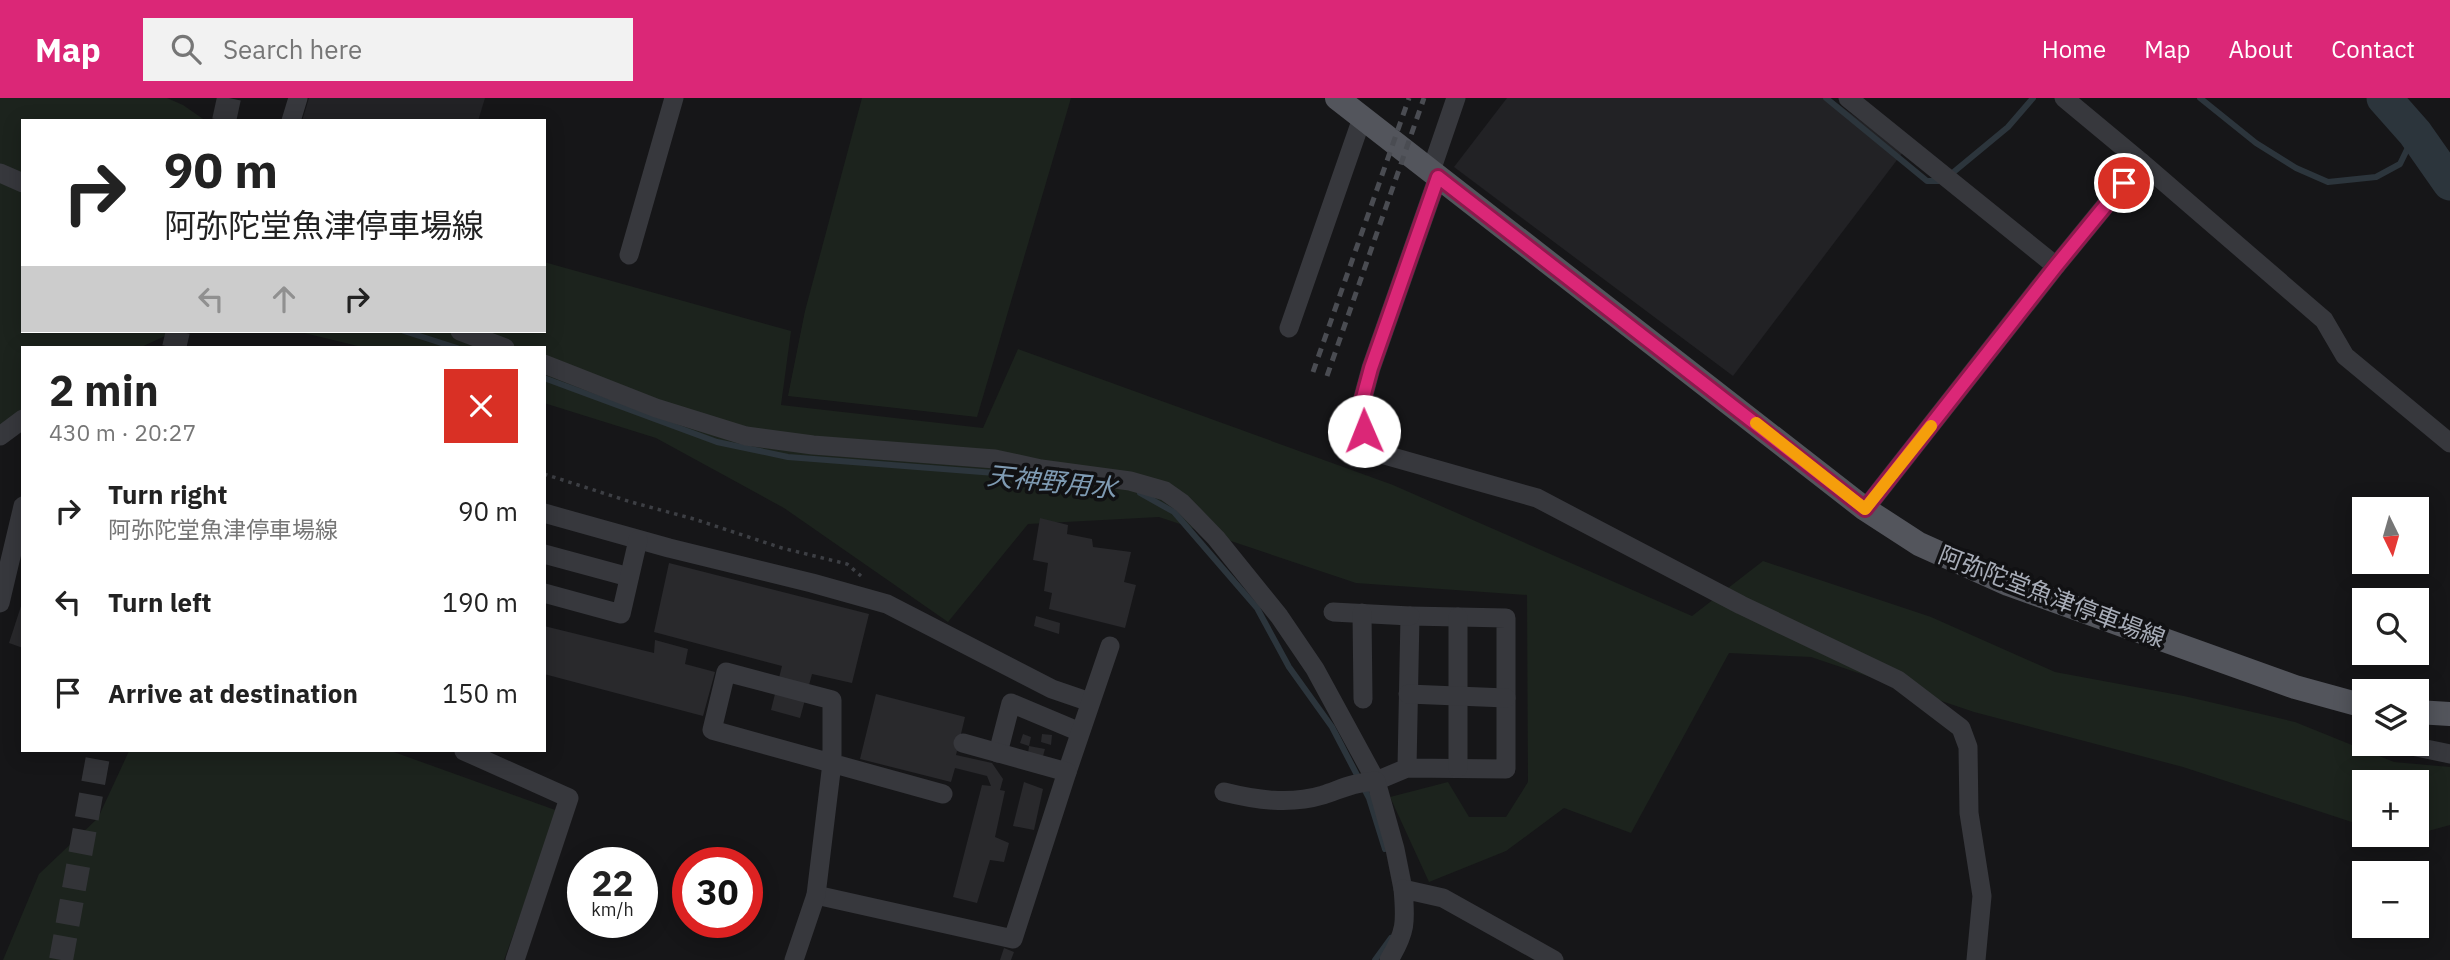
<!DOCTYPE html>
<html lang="en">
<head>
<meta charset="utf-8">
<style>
	body { margin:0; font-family:"IBM Plex Sans","Noto Sans JP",sans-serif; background:#f2f2f2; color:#222; height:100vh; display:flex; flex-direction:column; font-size:26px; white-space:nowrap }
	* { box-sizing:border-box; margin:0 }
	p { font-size:23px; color:#767676 }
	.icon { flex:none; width:38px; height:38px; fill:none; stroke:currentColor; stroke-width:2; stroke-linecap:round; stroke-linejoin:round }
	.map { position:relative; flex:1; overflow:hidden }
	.side { position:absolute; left:21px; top:248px; width:525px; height:406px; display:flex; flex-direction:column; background:#fff; border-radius:0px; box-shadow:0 4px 18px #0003 }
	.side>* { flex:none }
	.top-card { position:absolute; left:21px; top:21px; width:525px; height:214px; border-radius:0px; box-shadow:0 4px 18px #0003; background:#fff; color:#222; overflow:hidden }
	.needle { width:46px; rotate:175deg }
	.tools { position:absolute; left:2352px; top:399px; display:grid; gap:14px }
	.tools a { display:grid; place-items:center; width:77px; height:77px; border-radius:0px; background:#fff; box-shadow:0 4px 18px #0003; font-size:35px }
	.speed { position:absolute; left:567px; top:749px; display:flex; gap:14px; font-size:35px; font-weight:700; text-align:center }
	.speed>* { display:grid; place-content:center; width:91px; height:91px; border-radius:50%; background:#fff; box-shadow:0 4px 18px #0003; line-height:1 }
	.speed small { font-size:18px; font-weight:400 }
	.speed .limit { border:10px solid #d22; background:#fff; color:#111 }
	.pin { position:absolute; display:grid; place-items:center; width:60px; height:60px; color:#fff; margin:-30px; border:4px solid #fff; border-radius:50%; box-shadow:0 2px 7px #0007 }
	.me { position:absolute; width:77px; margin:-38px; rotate:359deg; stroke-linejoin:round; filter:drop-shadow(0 0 5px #0008) }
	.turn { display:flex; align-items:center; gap:24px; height:147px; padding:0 28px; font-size:32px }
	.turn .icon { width:91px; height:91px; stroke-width:2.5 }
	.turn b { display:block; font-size:49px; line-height:60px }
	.lanes { display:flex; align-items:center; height:66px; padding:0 28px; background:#0003; justify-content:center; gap:35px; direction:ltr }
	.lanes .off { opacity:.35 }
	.round { display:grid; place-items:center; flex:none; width:74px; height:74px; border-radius:0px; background:#f2f2f2 }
	.summary { display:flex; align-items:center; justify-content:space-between; height:119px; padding:0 28px }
	h1 { font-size:42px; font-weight:700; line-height:52px }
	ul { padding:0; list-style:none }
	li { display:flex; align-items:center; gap:21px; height:91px; padding:0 28px }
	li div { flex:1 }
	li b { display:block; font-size:26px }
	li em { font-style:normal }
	header { display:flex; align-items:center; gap:42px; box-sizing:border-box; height:98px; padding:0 35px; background:#db2777; color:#fff }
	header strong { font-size:33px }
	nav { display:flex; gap:38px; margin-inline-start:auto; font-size:24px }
	.search { width:490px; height:63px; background:#f2f2f2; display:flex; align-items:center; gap:18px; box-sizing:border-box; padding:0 24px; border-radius:0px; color:#767676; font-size:26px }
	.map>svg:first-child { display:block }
	.built { fill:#222225 }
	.green { fill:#1c231d }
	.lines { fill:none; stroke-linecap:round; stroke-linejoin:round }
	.stream { stroke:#2c353c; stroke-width:6 }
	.river { stroke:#2c353c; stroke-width:35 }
	.building { fill:#29292c }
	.major-tunnel { stroke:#333438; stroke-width:24; stroke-dasharray:24 12; stroke-linecap:butt }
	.path { stroke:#3d3f44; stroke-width:3.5; stroke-dasharray:3.5 5; stroke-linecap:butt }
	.minor { stroke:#37383d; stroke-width:19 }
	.major { stroke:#53555c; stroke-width:24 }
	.rail { stroke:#4a4c52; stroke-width:5; stroke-dasharray:9 7; stroke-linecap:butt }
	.route-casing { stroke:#8e194d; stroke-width:18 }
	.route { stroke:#db2777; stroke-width:12 }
	.slow { stroke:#f59e0b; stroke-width:12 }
	.labels { text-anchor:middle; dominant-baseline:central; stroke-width:7; stroke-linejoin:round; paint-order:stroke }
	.street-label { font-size:24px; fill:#a8adb8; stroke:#111113 }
	.water-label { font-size:26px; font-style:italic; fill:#7f9bb3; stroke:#111113 }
</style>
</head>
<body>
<header>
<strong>Map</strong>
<div class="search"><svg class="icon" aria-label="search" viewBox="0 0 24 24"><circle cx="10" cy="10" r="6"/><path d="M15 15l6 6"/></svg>Search here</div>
<nav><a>Home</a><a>Map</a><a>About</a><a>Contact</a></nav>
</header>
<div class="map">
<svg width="2450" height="862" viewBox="0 0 2450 862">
	<rect width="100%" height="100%" fill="#161618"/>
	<g class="built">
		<polygon points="309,0 485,0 478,23 302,23"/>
		<polygon points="1507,0 1830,0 1903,54 1733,278 1454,69"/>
	</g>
	<g class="green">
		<polygon points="0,0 167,0 183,7 206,23 23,23 23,233 176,233 139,250 23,250 23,330 0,347"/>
		<polygon points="862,0 1071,0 977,319 788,298 805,213"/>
		<polygon points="544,164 791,233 781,307 983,330 1018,251 1393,387 1692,518 1763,463 1931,519 2055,574 2184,598 2295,624 2394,664 2450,669 2450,727 2417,736 2417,684 2364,684 2364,728 2183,669 1974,614 1811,559 1729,555 1631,735 1564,710 1506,753 1429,784 1390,699 1448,684 1469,719 1506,719 1528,684 1527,497 1356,485 1159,419 1028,426 948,524 784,410 656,340 544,305 544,250 366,250 296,233 544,233"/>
		<polygon points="129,653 391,653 558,713 504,862 3,862 39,776 98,720"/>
	</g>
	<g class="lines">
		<g class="stream">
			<polyline points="1826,0 1927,83 1942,83"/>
			<polyline points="2200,0 2256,45 2296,70 2328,84 2376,79 2400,66 2415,35"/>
			<polyline points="1950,77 2008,29 2033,0"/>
			<polyline points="404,233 457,250"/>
			<polyline points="544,280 717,344 788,359 995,375 1052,385 1088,386"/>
			<polyline points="1140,395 1174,414 1257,510 1289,569 1332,629 1369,700 1385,751"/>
			<polyline points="1375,862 1391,840"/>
		</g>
		<polyline class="river" points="2384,0 2415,35 2450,85"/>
	</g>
	<g class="building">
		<polygon points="1040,420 1068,427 1067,436 1092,441 1093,449 1131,454 1124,484 1136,487 1125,530 1049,511 1052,495 1044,493 1048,465 1033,462"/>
		<polygon points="669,465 869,516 852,585 812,576 800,620 771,612 782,568 654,534"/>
		<polygon points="23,502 23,550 9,545"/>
		<polygon points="1036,518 1060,525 1059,536 1034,528"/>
		<polygon points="544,528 654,555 655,542 688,551 685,566 715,574 703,618 544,576"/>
		<polygon points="876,596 965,619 956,657 992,665 1003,681 1000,692 1005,693 995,739 1009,745 1004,764 990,762 977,805 953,799 982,687 991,688 987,678 955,670 951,684 860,661"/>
		<polygon points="1023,636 1031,639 1029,648 1020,645"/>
		<polygon points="1042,636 1052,637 1051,647 1041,644"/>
		<polygon points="1029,648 1045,651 1043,658 1028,656"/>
		<polygon points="1024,684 1043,691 1034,732 1013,728"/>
		<polygon points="1004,850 1014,854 1011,862 1000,862"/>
	</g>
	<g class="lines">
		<g class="major-tunnel">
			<polyline points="224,23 229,0"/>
			<polyline points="174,250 178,233"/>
			<polyline points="61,862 99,653"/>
		</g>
		<polyline class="path" points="544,376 631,404 694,421 782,450 847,466 861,478"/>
		<g class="minor">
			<polyline points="1848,0 2056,168"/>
			<polyline points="2064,0 2141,64"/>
			<polyline points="291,23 298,0"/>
			<polyline points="1431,73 1456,0"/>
			<polyline points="0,75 23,85"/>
			<polyline points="1438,79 1371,270 1361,307 1364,333 1385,357 1537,400 1741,507 1898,582 1961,630 1968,649 1969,715 1982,798 1976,862"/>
			<polyline points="629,157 674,0"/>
			<polyline points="1289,230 1362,20"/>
			<polyline points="460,233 505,250"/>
			<polyline points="544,266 656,310 746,338 813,347 995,361 1041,371 1130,383 1165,393 1182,405 1216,440 1279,518 1315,571 1376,683 1407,670 1506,671 1506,520 1410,518 1407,670"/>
			<polyline points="0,338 23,321"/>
			<polyline points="1865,411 2056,168 2141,64 2324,222 2345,258 2450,345"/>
			<polyline points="544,415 669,450 812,485 887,506 1052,591 1090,604"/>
			<polyline points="544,456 629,479"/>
			<polyline points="544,495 621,516 638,442"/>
			<polyline points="0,505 23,408"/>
			<polyline points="1333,514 1410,518"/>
			<polyline points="1362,515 1363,601"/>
			<polyline points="1458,519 1458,670"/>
			<polyline points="1408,596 1506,600"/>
			<polyline points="2402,646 2450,656"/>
			<polyline points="464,653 569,700 515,862"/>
			<polyline points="998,655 1011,605 1080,634"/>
			<polyline points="1067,674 1110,548"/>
			<path d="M1224,694C1256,702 1290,707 1323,697C1344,690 1352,685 1376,683L1395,751L1403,791"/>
			<polyline points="816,797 1013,841 1067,674 963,645"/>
			<polyline points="794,862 816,797 832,665 832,602 726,574 712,632 943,696"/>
			<path d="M1389,862C1406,834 1406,824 1403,791L1443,800L1554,862"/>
		</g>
		<g class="major">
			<polyline points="1337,0 1865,411 1919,446 2008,486 2295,589 2364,608"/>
			<polyline points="2417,614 2450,616"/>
		</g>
		<g class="rail">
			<polyline points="1313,274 1409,0"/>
			<polyline points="1327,278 1424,0"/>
		</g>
	</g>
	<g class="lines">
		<g class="route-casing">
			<polyline id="route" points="1364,333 1361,307 1371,270 1438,79 1865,411 2056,168 2124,85"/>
		</g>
		<use href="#route" class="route"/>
		<polyline class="slow" points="1756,325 1865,411 1931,328"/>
	</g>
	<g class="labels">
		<g class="street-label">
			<text transform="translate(2052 498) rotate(21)">阿弥陀堂魚津停車場線</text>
		</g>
		<g class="water-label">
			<text transform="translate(1052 383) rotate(6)">天神野用水</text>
		</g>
	</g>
</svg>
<div class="tools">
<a><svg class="needle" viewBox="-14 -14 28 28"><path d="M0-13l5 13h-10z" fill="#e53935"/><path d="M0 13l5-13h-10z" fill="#767676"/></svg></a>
<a><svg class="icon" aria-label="search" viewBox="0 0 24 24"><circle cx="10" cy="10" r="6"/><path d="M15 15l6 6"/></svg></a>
<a><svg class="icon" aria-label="layers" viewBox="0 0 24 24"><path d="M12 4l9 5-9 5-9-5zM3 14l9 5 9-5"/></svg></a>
<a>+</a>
<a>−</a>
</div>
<div class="speed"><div>22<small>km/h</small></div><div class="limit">30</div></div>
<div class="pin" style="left:2124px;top:85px;background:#d93025"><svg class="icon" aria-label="arrive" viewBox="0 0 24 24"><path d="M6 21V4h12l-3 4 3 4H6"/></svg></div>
<svg class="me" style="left:1364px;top:333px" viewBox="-20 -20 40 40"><circle r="19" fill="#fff"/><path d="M0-13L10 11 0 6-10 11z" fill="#db2777"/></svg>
<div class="top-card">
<div class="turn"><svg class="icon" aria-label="right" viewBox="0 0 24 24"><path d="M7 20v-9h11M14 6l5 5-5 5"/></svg><div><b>90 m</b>阿弥陀堂魚津停車場線</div></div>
<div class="lanes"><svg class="icon off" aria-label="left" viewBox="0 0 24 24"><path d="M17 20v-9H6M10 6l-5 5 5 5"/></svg><svg class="icon off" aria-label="ahead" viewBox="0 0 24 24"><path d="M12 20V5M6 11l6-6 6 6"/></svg><svg class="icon" aria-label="right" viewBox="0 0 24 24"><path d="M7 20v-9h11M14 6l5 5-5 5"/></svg></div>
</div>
<section class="side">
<div class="summary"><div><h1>2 min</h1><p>430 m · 20:27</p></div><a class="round" style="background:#d93025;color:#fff"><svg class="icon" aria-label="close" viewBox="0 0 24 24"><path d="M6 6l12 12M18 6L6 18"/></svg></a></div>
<ul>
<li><svg class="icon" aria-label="right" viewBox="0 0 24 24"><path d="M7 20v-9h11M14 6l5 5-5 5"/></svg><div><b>Turn right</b><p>阿弥陀堂魚津停車場線</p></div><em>90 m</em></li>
<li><svg class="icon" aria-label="left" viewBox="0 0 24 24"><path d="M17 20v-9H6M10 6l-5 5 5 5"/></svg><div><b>Turn left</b></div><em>190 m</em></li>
<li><svg class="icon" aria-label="arrive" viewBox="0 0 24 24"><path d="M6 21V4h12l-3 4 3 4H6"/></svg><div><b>Arrive at destination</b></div><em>150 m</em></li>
</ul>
</section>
</div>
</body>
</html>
